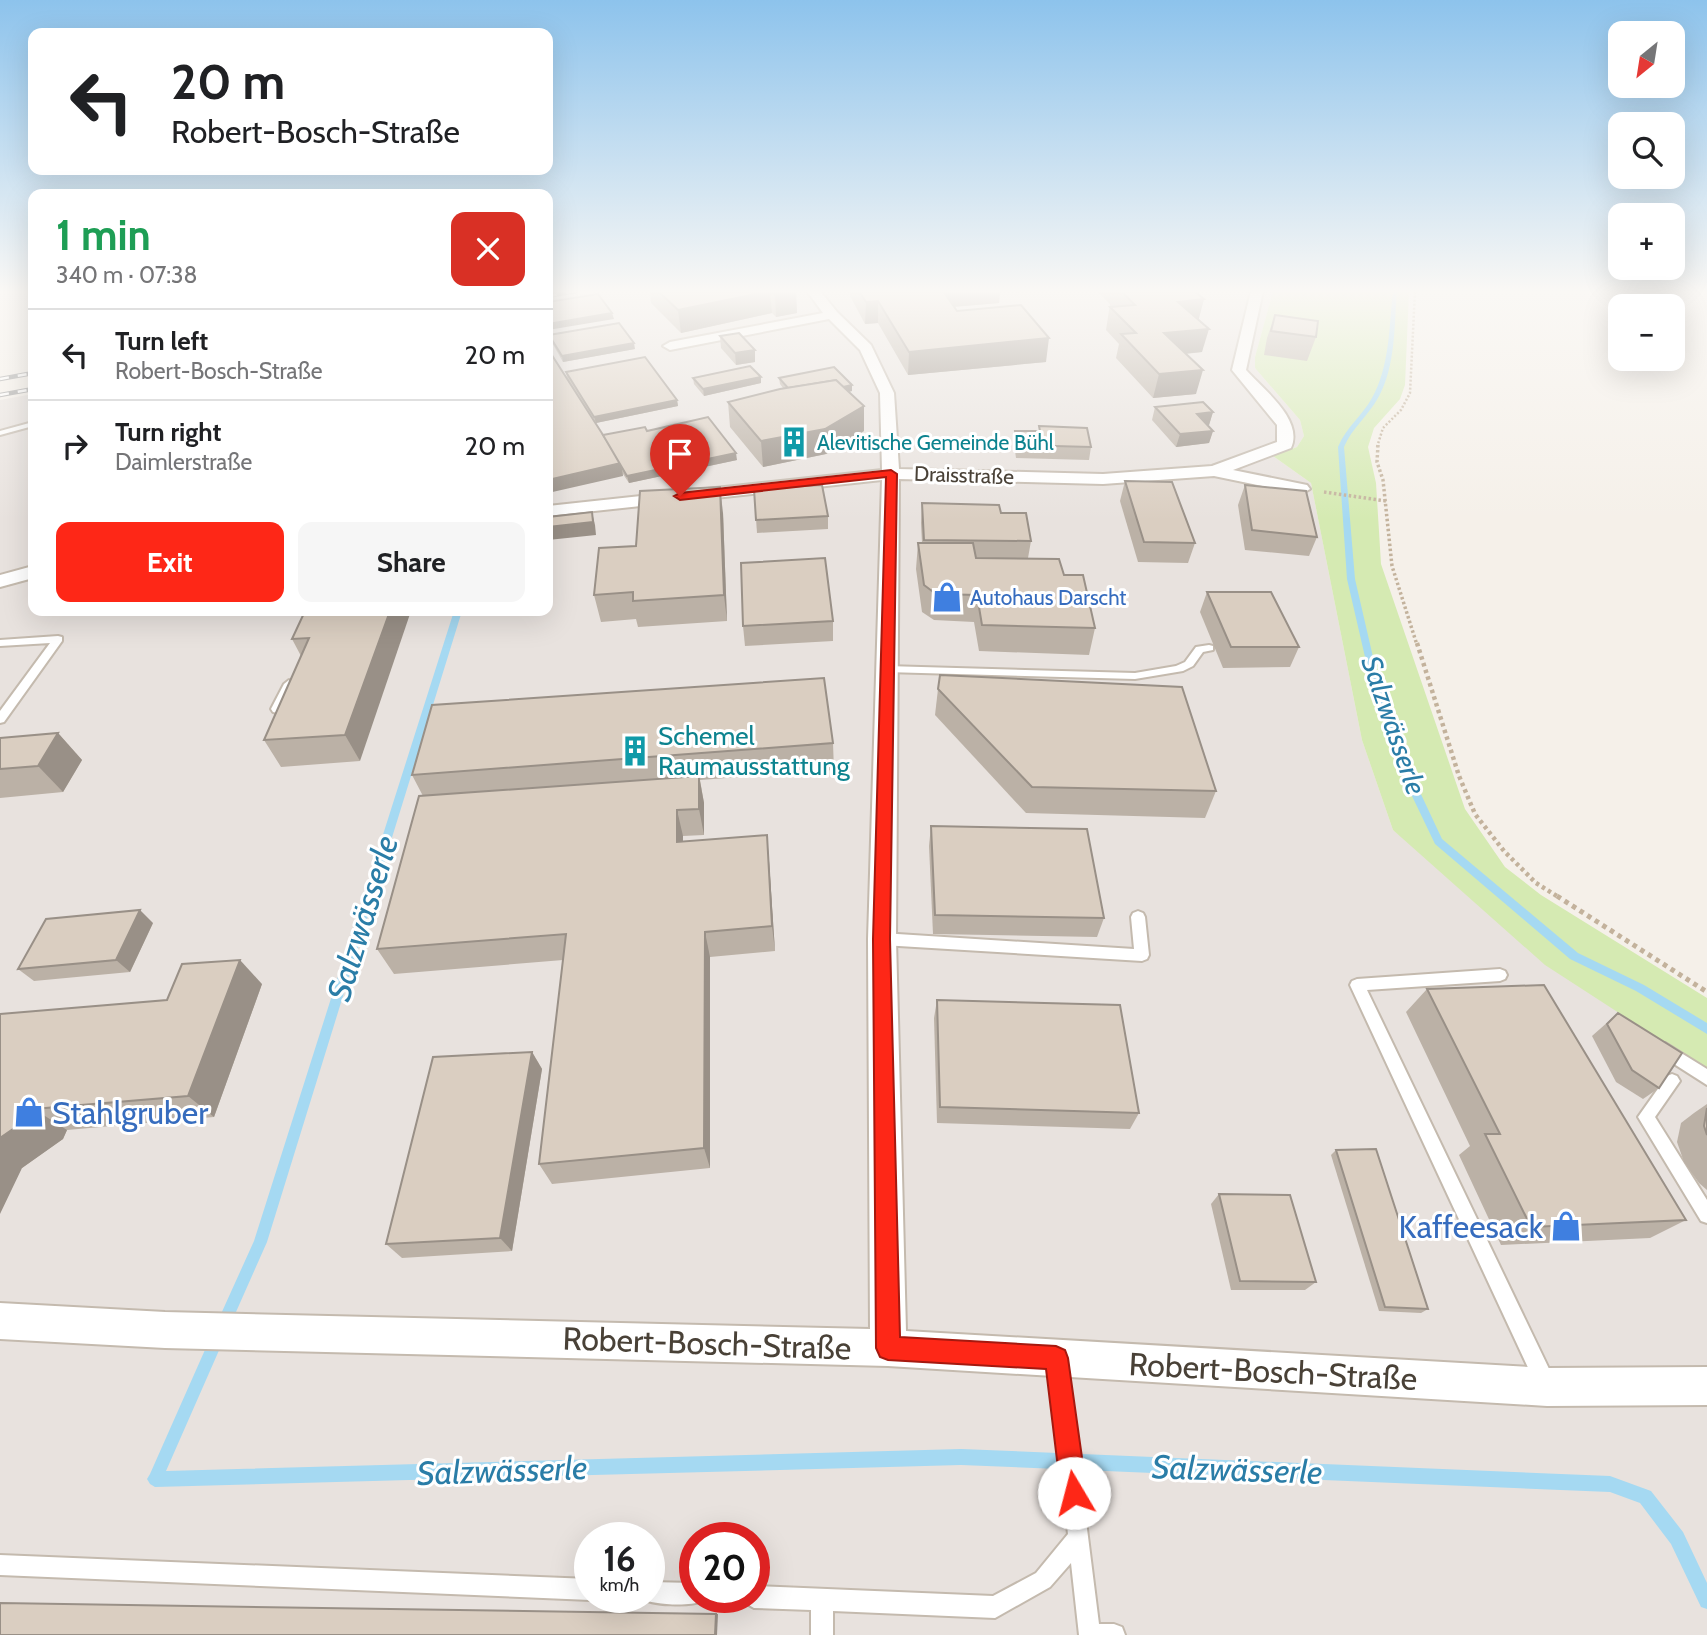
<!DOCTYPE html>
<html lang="en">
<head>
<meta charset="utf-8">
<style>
	body { margin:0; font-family:Cabin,sans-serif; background:#f6f6f6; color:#202124; height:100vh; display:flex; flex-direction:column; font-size:26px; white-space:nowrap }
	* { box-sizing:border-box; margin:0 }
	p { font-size:23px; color:#757577 }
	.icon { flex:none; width:38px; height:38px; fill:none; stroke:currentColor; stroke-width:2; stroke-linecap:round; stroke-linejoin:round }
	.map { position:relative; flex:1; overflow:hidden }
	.sheet { position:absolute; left:28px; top:189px; width:525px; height:427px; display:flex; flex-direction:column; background:#fff; border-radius:14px; box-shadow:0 7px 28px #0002 }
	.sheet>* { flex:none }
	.top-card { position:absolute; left:28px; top:28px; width:525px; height:147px; border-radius:14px; box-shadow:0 7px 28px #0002; background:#fff; color:#202124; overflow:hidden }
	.needle { width:46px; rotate:210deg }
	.tools { position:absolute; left:1608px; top:21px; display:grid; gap:14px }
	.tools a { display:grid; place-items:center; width:77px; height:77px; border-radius:14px; background:#fff; box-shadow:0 7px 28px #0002; font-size:35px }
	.speed { position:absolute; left:574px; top:1522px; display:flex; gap:14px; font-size:35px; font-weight:700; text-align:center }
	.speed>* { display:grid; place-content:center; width:91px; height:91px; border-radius:50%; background:#fff; box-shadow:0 7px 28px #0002; line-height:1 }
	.speed small { font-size:18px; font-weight:400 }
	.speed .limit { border:10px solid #d22; background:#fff; color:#111 }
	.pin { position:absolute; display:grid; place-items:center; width:60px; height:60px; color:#fff; margin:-72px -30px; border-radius:50% 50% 50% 0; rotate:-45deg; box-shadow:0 0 7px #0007 }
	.pin .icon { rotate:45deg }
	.me { position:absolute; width:77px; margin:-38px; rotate:352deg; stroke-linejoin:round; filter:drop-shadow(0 0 5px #0008) }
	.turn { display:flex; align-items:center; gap:24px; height:147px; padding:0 28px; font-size:32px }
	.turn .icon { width:91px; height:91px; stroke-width:2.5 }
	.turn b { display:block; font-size:49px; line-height:60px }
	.round { display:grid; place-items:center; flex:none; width:74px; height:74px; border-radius:14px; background:#f6f6f6 }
	.head { display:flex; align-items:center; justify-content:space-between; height:119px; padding:0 28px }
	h1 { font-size:42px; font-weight:700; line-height:52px; color:#1e9e55 }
	.action { display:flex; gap:14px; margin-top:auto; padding:14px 28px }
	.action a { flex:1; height:80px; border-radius:14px; background:#fe2717; color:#fff; font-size:28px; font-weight:700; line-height:80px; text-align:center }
	.action a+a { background:#f6f6f6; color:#202124 }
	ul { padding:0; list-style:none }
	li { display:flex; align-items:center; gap:21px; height:91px; padding:0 28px; border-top:2px solid #e0e0e0 }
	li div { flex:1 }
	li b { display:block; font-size:26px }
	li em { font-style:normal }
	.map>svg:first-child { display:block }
	.industrial { fill:#e8e2de; fill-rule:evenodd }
	.green { fill:#d5eab2 }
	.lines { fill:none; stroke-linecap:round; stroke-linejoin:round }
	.stream { fill:#a5d9f2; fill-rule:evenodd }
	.service-casing { stroke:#c4baae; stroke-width:4 }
	.minor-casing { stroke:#c4baae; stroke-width:4 }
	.path-far3 { stroke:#c3b29c; stroke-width:2.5; stroke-dasharray:2 2; stroke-linecap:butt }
	.path-far2 { stroke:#c3b29c; stroke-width:3.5; stroke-dasharray:2.5 2.5; stroke-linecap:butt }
	.path-far1 { stroke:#c3b29c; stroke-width:4.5; stroke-dasharray:3.5 3.5; stroke-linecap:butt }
	.path { stroke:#c3b29c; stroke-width:5; stroke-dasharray:4.5 4.5; stroke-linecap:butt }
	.service { fill:#fff; fill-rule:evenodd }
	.minor { fill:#fff; fill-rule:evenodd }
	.rail-casing { stroke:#989898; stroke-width:4.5 }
	.rail { stroke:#fff; stroke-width:2.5; stroke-dasharray:9; stroke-linecap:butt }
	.wall { fill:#bbb1a6 }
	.shaded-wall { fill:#999087 }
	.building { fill:#dacec1; stroke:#999087; stroke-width:2 }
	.route { fill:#fe2717; stroke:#a5190f; stroke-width:2 }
	.labels { text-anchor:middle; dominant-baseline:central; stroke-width:6; stroke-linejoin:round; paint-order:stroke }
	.far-culture-label { font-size:21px; fill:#0d838f; stroke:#fff; text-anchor:start }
	.far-street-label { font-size:21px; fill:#494137; stroke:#fff }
	.far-shop-label { font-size:21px; fill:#366cbe; stroke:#fff; text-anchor:start }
	.culture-label { font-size:26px; fill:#0d838f; stroke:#fff; text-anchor:start }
	.water-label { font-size:28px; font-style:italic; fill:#2a7da7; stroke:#fff }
	.near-shop-label { font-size:32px; fill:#366cbe; stroke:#fff; text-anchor:start }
	.near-street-label { font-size:32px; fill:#494137; stroke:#fff }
	.near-water-label { font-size:33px; font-style:italic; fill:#2a7da7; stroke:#fff }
</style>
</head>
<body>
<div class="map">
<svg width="1707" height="1635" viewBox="0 0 1707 1635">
	<rect width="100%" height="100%" fill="#f5f0e9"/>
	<path class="industrial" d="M598,291H1273L1255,357V368L1300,420L1304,436L1297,447L1273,456L1311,483L1362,740L1393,830L1707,1070V1635H0V400L33,394V611H548V300ZM590,1538H649V1598H590ZM695,1538H754V1598H695Z"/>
	<polygon class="green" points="1273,291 1409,291 1405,385 1400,399 1374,428 1368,447 1376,483 1381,564 1465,809 1505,867 1541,895 1707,998 1707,1070 1545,965 1393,830 1362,740 1311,483 1273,456 1297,447 1304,436 1300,420 1255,368 1255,357"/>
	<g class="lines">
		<g class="stream">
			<path d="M1393,291H1397C1394,326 1396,366 1378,398C1368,416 1352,428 1344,447L1355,579L1376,670L1411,773L1442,839L1578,953L1644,985L1707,1023V1034L1636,991L1570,959L1435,844L1401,773L1368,670L1347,579L1338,447C1347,426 1362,416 1372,398C1390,366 1389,326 1393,291Z"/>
			<polygon points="454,611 462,611 267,1242 228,1330 223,1332 218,1330 216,1325 254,1241"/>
			<polygon points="217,1332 222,1334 224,1339 166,1471 961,1449 1610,1476 1651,1491 1683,1532 1707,1583 1707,1609 1701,1607 1671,1544 1640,1503 1610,1492 961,1465 155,1487 150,1484 147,1479 150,1474 212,1334"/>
		</g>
		<g class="service-casing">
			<g id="service">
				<polygon points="33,422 33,426 0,435 0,431"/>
				<polygon points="58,636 62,637 62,641 4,722 0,723 0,711 50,643 0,646 0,640"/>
				<polygon points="1209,645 1213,646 1213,650 1203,652 1193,666 1183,671 1135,679 886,672 881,669 886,666 1135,673 1176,666 1185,662 1196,647"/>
				<polygon points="289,680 294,684 283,709 277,713 273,712 271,709 284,684"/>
				<polygon points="1138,911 1143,913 1145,917 1149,955 1147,959 1142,961 882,945 877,943 875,939 877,935 882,933 1134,949 1131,917 1133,913"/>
				<polygon points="1500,969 1505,971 1507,975 1505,979 1500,981 1367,990 1551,1373 1553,1380 1551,1387 1544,1389 1537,1387 1350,985 1352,981 1357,979"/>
				<polygon points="1665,1043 1707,1069 1707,1085 1660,1055 1658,1050 1660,1045"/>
				<polygon points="1672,1074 1677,1076 1680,1081 1655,1117 1707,1200 1707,1223 1701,1221 1638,1117 1667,1076"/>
				<polygon points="1057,1353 1064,1355 1066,1362 1099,1624 1114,1624 1122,1627 1125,1635 1079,1635 1071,1563 1050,1587 995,1618 833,1611 833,1635 811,1635 811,1610 754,1608 747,1604 744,1598 754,1598 754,1586 993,1596 1036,1573 1068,1534 1048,1362 1050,1355"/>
				<polygon points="0,1555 590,1579 590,1598 597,1598 590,1600 0,1575"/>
				<path d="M649,1582L695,1583V1598H704L702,1601C690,1607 651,1605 641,1598H649Z"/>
			</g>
		</g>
		<g class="minor-casing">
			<g id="minor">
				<path d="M807,291H820L837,312L871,345L894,393L899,469L1103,474L1212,466L1277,442V425L1232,370L1251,291H1263L1246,370C1263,389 1304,420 1291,448L1233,470L1307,485L1310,489L1301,494L1214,476L1103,484L899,479L896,939L906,1331L1547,1368L1707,1367V1405L1547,1406L888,1366L165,1348L0,1339V1303L165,1312L870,1329L868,939L882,480L548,516V506L882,470L880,393L860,350L829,319L670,350L663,346L670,342L823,313Z"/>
				<polygon points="33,566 33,578 0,587 0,575"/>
			</g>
		</g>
		<polyline class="path-far3" points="1377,447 1383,428 1401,410 1410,393 1415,291"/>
		<g class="path-far2">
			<polyline points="1378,445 1377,462 1383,480 1392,566 1417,645"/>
			<polyline points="1324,492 1386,501"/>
		</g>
		<polyline class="path-far1" points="1417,643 1459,776 1475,814 1504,851 1536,883 1560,898"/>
		<polyline class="path" points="1557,896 1707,992"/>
		<use href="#service" class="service"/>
		<use href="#minor" class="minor"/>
		<g class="rail-casing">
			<g id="rail">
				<polyline points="548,296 576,291"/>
				<polyline points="0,379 33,373"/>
				<polyline points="0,395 33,389"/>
			</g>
		</g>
		<use href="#rail" class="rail"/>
	</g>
	<g class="wall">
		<polygon points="650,291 796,291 797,313 776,317 772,313 681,333 651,303"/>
		<polygon points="850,291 1000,291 999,303 954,307 957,311 1046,362 908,375 878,323 865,324 850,296"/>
		<polygon points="1097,291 1194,291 1204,299 1198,320 1202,352 1186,354 1196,394 1153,398 1116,358 1119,344 1106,330 1110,304"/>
		<polygon points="1275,315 1316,337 1307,361 1264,355 1267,338"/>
		<polygon points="549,335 635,349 563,362 551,341"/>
		<polygon points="720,336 755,350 755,362 736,365 721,348"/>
		<polygon points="566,372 677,400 678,406 596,423 567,378"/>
		<polygon points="761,377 761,383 704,396 694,384 693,378"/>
		<polygon points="779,378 852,391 849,392 864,431 826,454 763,467 730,427 728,402 783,388 780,384"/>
		<polygon points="1155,407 1213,412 1209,425 1207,425 1213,431 1209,443 1176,447 1152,420"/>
		<polygon points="1039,426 1091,447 1089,460 1016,458 1014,443 1015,431 1039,431"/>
		<polygon points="647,431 737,460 629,483 623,474 623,476 603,435"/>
		<polygon points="1125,481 1195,543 1188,563 1138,562 1120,501"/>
		<polygon points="1245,485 1317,537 1309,556 1245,550 1238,505"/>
		<polygon points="754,489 828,516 828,529 757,533"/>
		<polygon points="922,503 1001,513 1031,541 1028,558 1064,575 1095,628 1089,655 979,651 974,622 934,620 922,612 916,569 918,543 922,543 921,523"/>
		<polygon points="723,513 727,621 638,627 636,619 601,622 594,595 636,546"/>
		<polygon points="1207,592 1299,647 1290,667 1223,668 1200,612"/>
		<polygon points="305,611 360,761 281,767 264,740 301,656 292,639"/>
		<polygon points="833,621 833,641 745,646 743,626"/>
		<polygon points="938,689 1216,791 1205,818 1026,813 935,715"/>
		<polygon points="58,733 82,760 63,792 0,798 0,738"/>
		<polygon points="833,743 834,770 700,780 704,803 704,835 683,836 683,841 769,861 775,951 710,957 710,1168 552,1184 539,1164 563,960 394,974 377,949 423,796 412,775"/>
		<polygon points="931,826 1104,918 1097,937 933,934 929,846"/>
		<polygon points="153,923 130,972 34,981 18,969"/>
		<polygon points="262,984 214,1117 67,1130 63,1139 22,1168 0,1014 167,1000"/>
		<polygon points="1427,989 1686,1220 1650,1238 1501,1245 1459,1155 1470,1146 1406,1012"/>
		<polygon points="937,1000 1139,1113 1130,1129 937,1123 934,1018"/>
		<polygon points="1618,1013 1659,1088 1643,1099 1616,1082 1592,1036"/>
		<polygon points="532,1052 542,1069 512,1251 402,1258 386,1244"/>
		<polygon points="1707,1104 1707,1190 1699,1183 1684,1162 1677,1142 1681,1123 1694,1113"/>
		<polygon points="1336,1150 1428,1309 1421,1313 1379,1311 1331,1155"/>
		<polygon points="1219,1194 1316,1282 1305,1290 1231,1290 1211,1204"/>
	</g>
	<g class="shaded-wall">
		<polygon points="770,291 772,313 681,333 678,310"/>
		<polygon points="792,291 796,291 797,313 776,317 775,295"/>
		<polygon points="939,291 1000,291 999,303 938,308"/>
		<polygon points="1204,299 1198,322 1178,302"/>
		<polygon points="878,301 878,323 865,324 866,302"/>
		<polygon points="612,313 614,319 548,330 548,324"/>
		<polygon points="1209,329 1202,352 1159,356 1164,333"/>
		<polygon points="1049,338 1046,362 908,375 909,352"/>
		<polygon points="634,343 635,349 563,362 562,356"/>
		<polygon points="755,350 755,362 736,365 735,353"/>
		<polygon points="1203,370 1196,394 1153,398 1159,374"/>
		<polygon points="761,377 761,383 704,396 703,389"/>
		<polygon points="852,385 852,391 797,403 797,397"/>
		<polygon points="677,400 678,406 596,423 594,417"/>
		<polygon points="864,406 864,431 826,454 763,467 761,441"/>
		<polygon points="1213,412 1209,425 1193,427 1197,414"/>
		<polygon points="1213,431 1209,443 1176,447 1180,434"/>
		<polygon points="736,453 737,460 629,483 627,476"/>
		<polygon points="621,463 623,476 548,493 548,480"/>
		<polygon points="720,487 723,513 727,621 724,595"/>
		<polygon points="592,512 595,525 596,535 548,540 548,527"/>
		<polygon points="390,611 411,611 360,761 345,735"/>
		<polygon points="58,733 82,760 63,792 38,766"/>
		<polygon points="699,776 704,803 704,835 699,809"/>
		<polygon points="677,810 683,836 682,868 677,842"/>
		<polygon points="767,835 769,861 775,951 772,926"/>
		<polygon points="140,910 153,923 130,972 116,960"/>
		<polygon points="705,932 710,957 710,1168 704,1148"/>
		<polygon points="240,960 262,984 214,1117 188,1096"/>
		<polygon points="532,1052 542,1069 512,1251 500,1238"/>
		<polygon points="34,1109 67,1130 63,1139 22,1168 0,1214 0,1138"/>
		<polygon points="716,1614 718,1614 717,1635 715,1635"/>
	</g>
	<g class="building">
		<polygon points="658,291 770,291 678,310"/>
		<polygon points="770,291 792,291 775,295"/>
		<polygon points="859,291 943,291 957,311 1021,305 1049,338 909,352 878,301 866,302"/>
		<polygon points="1121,291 1194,291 1204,299 1178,302 1209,329 1164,333 1203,370 1159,374 1121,334 1136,333 1110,307 1135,305"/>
		<polygon points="598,294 612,313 548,324 548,302"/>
		<polygon points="1275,315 1318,321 1316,337 1271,331"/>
		<polygon points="619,323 634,343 562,356 549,335"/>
		<polygon points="739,333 755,350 735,353 720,336"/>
		<polygon points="548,349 621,463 548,480"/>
		<polygon points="645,357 677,400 594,417 566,372"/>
		<polygon points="750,366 761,377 703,389 693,378"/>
		<polygon points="834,367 852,385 843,387 836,380 788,388 779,378"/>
		<polygon points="836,380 864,406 825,429 761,441 728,402 780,389"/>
		<polygon points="1203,402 1213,412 1197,414 1213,431 1180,434 1155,407"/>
		<polygon points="708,417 736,453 627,476 603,435 645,427 647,431"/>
		<polygon points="1039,426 1087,428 1091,447 1017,445 1015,431 1040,431"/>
		<polygon points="1125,481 1172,482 1195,543 1144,542"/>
		<polygon points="822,485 828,516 756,520 754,489"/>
		<polygon points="1245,485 1306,491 1317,537 1252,530"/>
		<polygon points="720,487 724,595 633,601 633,592 594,595 599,548 636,546 640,491"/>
		<polygon points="922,503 999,505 1001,513 1026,513 1031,541 924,540"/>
		<polygon points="592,512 593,522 548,527 548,517"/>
		<polygon points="918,543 973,543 976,558 1059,559 1064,575 1083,575 1095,628 982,625 977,595 936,594 924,585"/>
		<polygon points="825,558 833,621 743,626 741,563"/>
		<polygon points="1207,592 1271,592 1299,647 1231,647"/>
		<polygon points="305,611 390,611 345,735 264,740 309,638 292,639"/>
		<polygon points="940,675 1182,687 1216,791 1032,787 938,689"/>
		<polygon points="824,678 833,743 412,775 432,705"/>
		<polygon points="58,733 38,766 0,769 0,738"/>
		<polygon points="699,776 699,809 677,810 677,842 767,835 772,926 705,932 704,1148 539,1164 566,934 377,949 419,796"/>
		<polygon points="931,826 1087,829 1104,918 935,915"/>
		<polygon points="140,910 116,960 18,969 46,919"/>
		<polygon points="240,960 188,1096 34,1109 29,1118 0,1138 0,1014 167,1000 182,964"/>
		<polygon points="1544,985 1686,1220 1531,1227 1485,1134 1500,1134 1427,989"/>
		<polygon points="937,1000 1120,1005 1139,1113 940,1107"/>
		<polygon points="1618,1013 1682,1053 1659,1088 1632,1070 1607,1024"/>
		<polygon points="532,1052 500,1238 386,1244 433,1057"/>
		<polygon points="1707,1108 1707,1135 1704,1126"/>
		<polygon points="1376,1149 1428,1309 1385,1307 1336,1150"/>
		<polygon points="1219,1194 1290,1195 1316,1282 1240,1281"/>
		<polygon points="0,1603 716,1614 715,1635 0,1635"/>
	</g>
	<linearGradient id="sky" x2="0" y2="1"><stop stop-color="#8dc3ec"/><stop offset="0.56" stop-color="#faf8f5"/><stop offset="1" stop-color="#faf8f5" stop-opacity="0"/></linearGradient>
	<rect width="1707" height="520" fill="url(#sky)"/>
	<polygon class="route" points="891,470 897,474 890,939 900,1337 1056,1346 1065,1350 1068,1358 1087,1493 1083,1502 1074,1506 1064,1502 1061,1493 1046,1369 888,1360 880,1357 876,1348 873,939 886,477 680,500 674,496 680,493"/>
	<defs>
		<g id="building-bare" transform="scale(2.415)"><path d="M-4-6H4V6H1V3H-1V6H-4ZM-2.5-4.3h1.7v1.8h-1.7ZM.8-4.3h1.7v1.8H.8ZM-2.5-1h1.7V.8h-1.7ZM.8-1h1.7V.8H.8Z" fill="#0f9aa8" stroke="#fff" stroke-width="2.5" paint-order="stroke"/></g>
		<g id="shop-bare" transform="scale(2.415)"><path d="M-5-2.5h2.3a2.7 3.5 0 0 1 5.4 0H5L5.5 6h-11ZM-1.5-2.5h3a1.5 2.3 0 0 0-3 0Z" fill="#3f7fe0" stroke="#fff" stroke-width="2.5" paint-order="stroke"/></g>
	</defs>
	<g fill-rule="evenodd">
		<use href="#building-bare" x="794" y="442"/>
		<use href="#shop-bare" x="947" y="597"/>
		<use href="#building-bare" x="635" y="751"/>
		<use href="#shop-bare" x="29" y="1112"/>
		<use href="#shop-bare" x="1566" y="1226"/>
	</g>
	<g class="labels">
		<g class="far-culture-label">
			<text x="817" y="442">Alevitische Gemeinde Bühl</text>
		</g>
		<g class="far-street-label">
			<text transform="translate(964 475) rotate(2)">Draisstraße</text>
		</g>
		<g class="far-shop-label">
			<text x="970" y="597">Autohaus Darscht</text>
		</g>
		<g class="culture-label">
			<text x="658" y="736">Schemel<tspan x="658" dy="30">Raumausstattung</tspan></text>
		</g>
		<g class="water-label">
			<text transform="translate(1394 725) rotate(71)">Salzwässerle</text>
		</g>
		<g class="near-shop-label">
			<text x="52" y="1112">Stahlgruber</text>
			<text x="1543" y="1226" text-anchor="end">Kaffeesack</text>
		</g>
		<g class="near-street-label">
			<text transform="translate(707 1343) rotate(2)">Robert-Bosch-Straße</text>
			<text transform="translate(1273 1371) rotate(3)">Robert-Bosch-Straße</text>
		</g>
		<g class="near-water-label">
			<text transform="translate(362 918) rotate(-73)">Salzwässerle</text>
			<text transform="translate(1237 1469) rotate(2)">Salzwässerle</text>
			<text transform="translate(502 1470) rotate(-2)">Salzwässerle</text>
		</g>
	</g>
</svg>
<div class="tools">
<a><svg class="needle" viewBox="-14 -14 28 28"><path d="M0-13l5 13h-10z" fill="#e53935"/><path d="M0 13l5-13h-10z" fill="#757577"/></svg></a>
<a><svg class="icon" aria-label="search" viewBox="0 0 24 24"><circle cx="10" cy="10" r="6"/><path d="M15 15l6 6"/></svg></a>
<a>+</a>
<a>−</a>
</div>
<div class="speed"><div>16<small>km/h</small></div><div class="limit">20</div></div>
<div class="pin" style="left:680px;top:496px;background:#d93025"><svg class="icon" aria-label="arrive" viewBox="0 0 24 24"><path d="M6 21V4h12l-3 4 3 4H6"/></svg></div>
<svg class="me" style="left:1074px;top:1493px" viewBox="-20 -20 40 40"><circle r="19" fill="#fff"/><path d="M0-13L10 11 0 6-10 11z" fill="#fe2717"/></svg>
<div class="top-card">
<div class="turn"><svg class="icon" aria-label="left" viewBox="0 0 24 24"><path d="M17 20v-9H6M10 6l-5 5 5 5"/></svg><div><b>20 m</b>Robert-Bosch-Straße</div></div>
</div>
<section class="sheet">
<div class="head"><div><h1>1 min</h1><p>340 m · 07:38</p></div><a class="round" style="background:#d93025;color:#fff"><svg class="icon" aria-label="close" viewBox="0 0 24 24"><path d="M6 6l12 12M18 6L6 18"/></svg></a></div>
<ul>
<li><svg class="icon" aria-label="left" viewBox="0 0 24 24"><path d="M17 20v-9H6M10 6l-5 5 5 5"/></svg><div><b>Turn left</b><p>Robert-Bosch-Straße</p></div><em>20 m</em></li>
<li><svg class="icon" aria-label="right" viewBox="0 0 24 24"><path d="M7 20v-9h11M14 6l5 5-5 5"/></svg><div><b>Turn right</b><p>Daimlerstraße</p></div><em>20 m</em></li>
</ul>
<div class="action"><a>Exit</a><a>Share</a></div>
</section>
</div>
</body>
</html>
